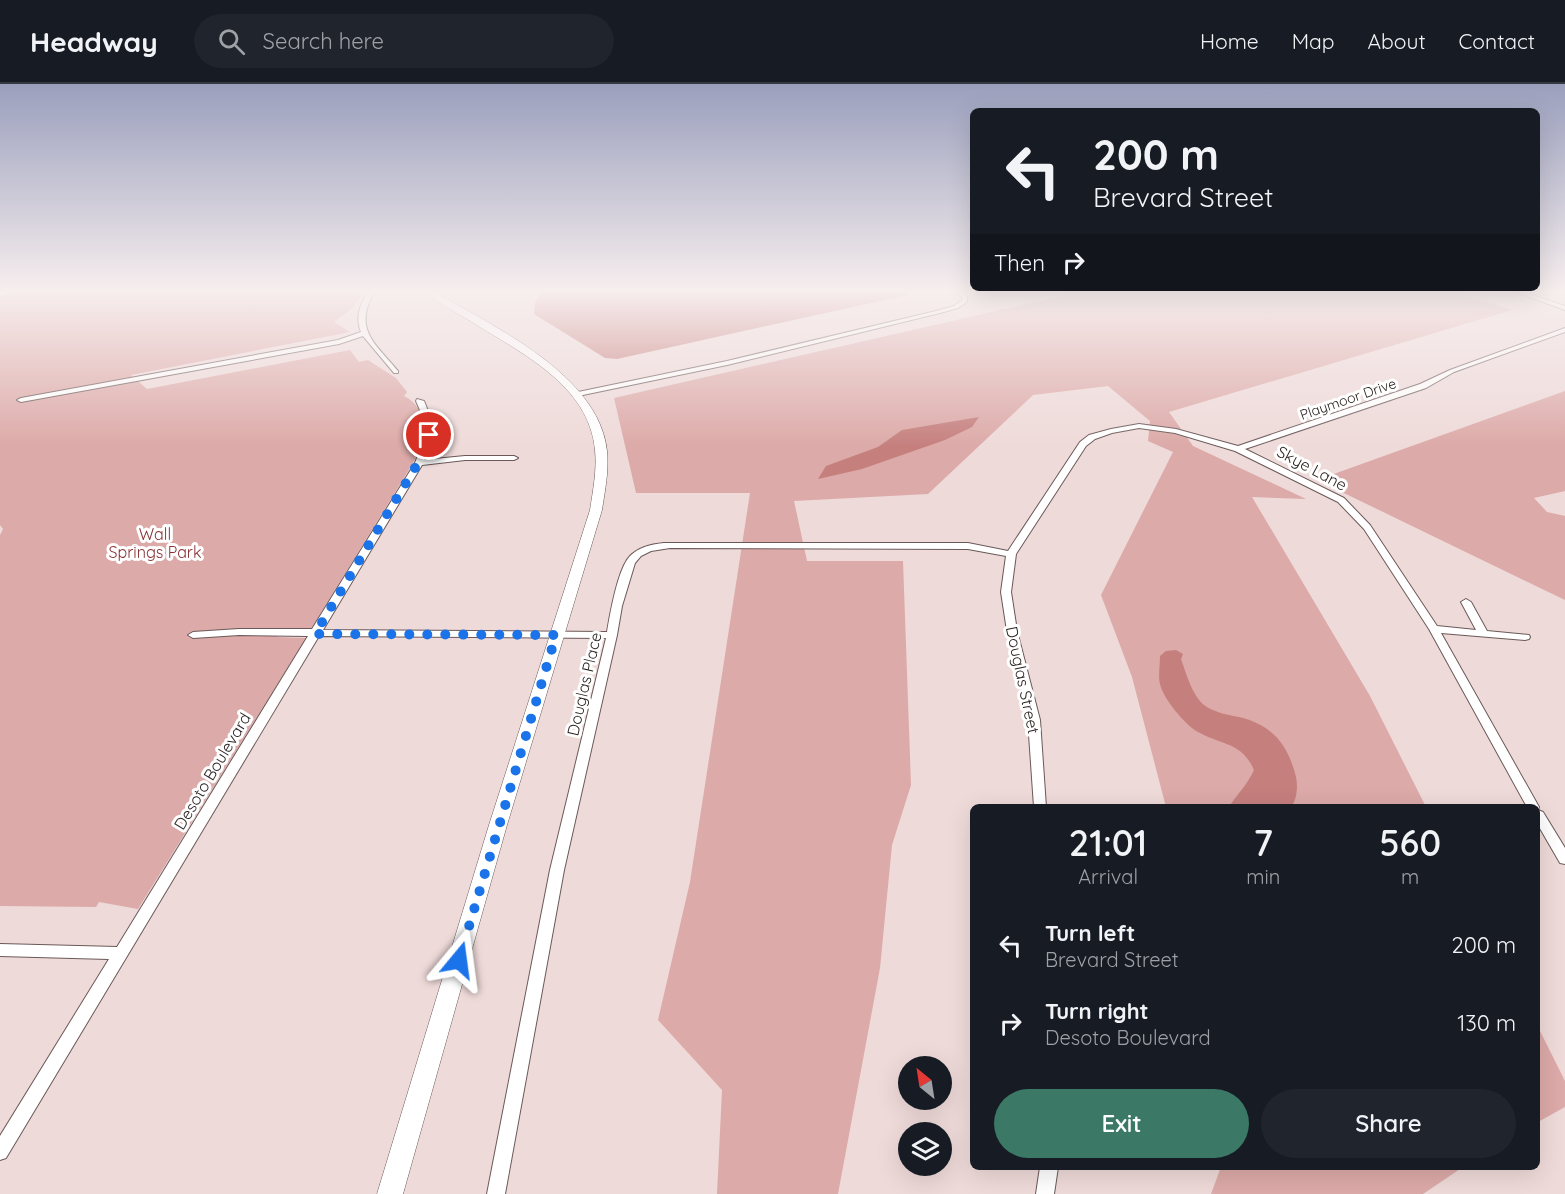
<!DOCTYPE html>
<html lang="en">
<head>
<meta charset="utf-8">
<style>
	body { margin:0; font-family:Quicksand,sans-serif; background:#20242c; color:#f1f3f6; height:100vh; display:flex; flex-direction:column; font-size:22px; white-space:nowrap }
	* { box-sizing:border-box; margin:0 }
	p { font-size:20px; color:#9ea1a6 }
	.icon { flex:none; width:33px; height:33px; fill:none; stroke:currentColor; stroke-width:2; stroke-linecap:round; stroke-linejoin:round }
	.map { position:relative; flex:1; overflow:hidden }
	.sheet { position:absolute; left:970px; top:720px; width:570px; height:366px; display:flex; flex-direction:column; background:#171b24; border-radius:9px; box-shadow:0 6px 24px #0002 }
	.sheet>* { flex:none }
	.banner { position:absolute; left:970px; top:24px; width:570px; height:183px; border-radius:9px; box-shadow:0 6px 24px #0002; background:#171b24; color:#f1f3f6; overflow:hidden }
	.needle { width:39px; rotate:330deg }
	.buttons { position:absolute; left:898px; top:972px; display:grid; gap:12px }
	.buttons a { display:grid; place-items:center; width:54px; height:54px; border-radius:50%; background:#171b24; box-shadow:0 6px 24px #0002; font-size:30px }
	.pin { position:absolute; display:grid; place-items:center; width:51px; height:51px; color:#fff; margin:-26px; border:3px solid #fff; border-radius:50%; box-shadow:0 2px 6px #0007 }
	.me { position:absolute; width:66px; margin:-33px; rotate:16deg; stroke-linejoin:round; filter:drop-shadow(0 0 4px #0008) }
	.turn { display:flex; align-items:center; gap:21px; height:126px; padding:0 24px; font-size:27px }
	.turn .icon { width:78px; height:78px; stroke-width:2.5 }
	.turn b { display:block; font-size:42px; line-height:51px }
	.then { display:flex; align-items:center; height:57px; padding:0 24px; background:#0003; gap:12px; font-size:22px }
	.eta { display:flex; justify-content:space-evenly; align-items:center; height:102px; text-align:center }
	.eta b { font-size:36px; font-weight:600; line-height:42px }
	.action { display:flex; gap:12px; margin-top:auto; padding:12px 24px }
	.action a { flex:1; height:69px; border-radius:36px; background:#3b7966; color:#fff; font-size:24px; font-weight:600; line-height:69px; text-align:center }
	.action a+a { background:#20242c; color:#f1f3f6 }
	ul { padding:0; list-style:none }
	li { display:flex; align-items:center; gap:18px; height:78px; padding:0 24px }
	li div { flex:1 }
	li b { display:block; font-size:22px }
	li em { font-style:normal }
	header { display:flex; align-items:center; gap:36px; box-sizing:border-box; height:84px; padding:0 30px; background:#171b24; border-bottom:2px solid #363941 }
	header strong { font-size:28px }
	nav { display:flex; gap:33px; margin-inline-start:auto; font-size:21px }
	.search { width:420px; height:54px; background:#20242c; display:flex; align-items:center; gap:15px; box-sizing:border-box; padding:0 21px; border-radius:33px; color:#9ea1a6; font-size:22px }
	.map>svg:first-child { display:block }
	.green { fill:#dcaaa8 }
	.water { fill:#c57f7d }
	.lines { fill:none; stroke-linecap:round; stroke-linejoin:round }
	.minor-casing { stroke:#6b5959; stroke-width:2 }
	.secondary-casing { stroke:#6b5959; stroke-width:1 }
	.minor { fill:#fff; fill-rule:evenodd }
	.secondary { fill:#fff; fill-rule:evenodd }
	.route { stroke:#1a73e8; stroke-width:10; stroke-dasharray:0 18 }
	.labels { text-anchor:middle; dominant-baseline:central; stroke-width:6; stroke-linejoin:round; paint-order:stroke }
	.far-street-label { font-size:14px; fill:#241d1c; stroke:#fff }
	.street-label { font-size:16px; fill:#241d1c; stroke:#fff }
	.park-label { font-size:16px; fill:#873134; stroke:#fff }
</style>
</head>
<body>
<header>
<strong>Headway</strong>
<div class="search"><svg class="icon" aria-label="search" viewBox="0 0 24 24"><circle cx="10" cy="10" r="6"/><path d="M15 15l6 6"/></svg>Search here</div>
<nav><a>Home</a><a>Map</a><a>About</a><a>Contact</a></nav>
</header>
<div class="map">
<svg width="1565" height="1110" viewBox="0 0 1565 1110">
	<rect width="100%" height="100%" fill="#eedad9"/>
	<g class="green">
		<path d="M0,208H364L350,226L334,238L350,248L131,291L147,305L350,266L359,278L368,276L396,294L407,308L404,312C432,326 423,357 413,379L311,545H282L277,553L306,554L138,825L99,818L96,823L0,822V451L3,445L0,441Z"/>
		<polygon points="1079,208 1453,208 1512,226 1169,328 1193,362 1306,415 1252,413 1370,612 1426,723 1166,723 1132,593 1101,511 1173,368 1148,357 1150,337 1108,302 1033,311 928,410 794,417 807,477 903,477 911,701 892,761 880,884 838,1110 717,1110 722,1006 658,936 690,798 750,409 636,409 614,314"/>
		<polygon points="1565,307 1565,407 1534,414 1547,428 1565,432 1565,516 1317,396"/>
		<polygon points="1538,943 1565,997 1565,1023 1538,1038"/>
		<polygon points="1221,1083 1463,1083 1423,1110 1211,1110"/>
	</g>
	<g class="water">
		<polygon points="542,208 908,208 907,211 898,213 617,275 605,274 534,230 535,219"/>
		<polygon points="979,333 972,343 945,356 862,385 818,395 826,382 878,363 902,346"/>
		<path d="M1176,566L1183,570L1181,575C1186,589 1192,611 1204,621C1213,628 1228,631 1239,633C1272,641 1288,660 1296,693C1298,702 1297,716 1291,723H1229C1237,710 1248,700 1254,686C1242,658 1221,661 1198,648C1185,641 1163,614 1160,600C1158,592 1160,581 1160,572L1166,567Z"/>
	</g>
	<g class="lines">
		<g class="minor-casing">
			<g id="minor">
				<polygon points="0,208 16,208 0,212"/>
				<path d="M368,208H374C353,246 375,259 398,287V289H394L363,252L339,260L21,318L17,316L21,314L338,256L361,248C355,233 360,221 368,208Z"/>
				<polygon points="955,208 962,208 967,211 967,218 958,224 940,229 727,281 578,312 574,310 578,308 727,277 936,227 954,222 962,216 962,213"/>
				<polygon points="1516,208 1524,208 1565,222 1565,226"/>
				<path d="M1565,244V248L1454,288L1426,304L1245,365L1344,414L1370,441L1437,542L1476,546L1461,518L1466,515L1471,518L1487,547L1529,551L1530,553L1529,555L1525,556L1441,549L1539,723L1538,726V723H1527L1429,545L1364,445L1338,418L1235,367L1175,349L1139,344L1112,349L1095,355L1086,362L1016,470L1011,508L1017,547L1040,636L1046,723H1034L1028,636L1007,547L1001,508L1006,472L968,465L670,464L651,467L641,472L635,479L622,522L617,551L564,786L505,1110H487L550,786L606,554L319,552L6,1074L0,1076V1052L109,875L0,872V860L117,863L308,552L239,551L193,554L188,551L193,548L239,545H312L415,379C425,354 428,342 416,317L417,315L424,317C434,340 434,352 424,376L465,372H514L518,374L514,376H465L422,381L323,546L607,548C610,530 618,484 630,472C639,463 652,460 664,459H968L1008,467L1080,358L1089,351L1111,345L1139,340L1176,345L1238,362L1420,300L1450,286Z"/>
				<polygon points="1538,726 1543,728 1565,764 1565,780 1560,779 1538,741"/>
				<polygon points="1040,1083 1058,1083 1054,1110 1036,1110"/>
			</g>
		</g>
		<g class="secondary-casing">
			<path id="secondary" d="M426,208H435C494,243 599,291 607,367C609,387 605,406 602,426L507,741L403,1110H377L489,741L590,426C593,406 597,387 595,366C589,301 521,269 472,238C457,229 439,220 426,208Z"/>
		</g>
		<use href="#minor" class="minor"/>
		<use href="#secondary" class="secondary"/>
	</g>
	<linearGradient id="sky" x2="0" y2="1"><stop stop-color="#9a9fbd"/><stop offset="0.57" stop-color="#f7eeee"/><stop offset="1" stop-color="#f7eeee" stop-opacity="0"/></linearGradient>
	<rect width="1565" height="363" fill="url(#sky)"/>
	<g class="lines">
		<polyline class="route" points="429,351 418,379 315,550 556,551 459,876"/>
	</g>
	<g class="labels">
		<g class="far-street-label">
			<text transform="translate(1348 315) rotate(-19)">Playmoor Drive</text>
		</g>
		<g class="street-label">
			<text transform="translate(1312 384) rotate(28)">Skye Lane</text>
			<text transform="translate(1023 596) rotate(78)">Douglas Street</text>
			<text transform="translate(584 600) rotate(-77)">Douglas Place</text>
			<text transform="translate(212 687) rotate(-59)">Desoto Boulevard</text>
		</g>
		<g class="park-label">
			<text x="155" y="450">Wall<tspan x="155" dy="18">Springs Park</tspan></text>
		</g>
	</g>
</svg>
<div class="buttons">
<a><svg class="needle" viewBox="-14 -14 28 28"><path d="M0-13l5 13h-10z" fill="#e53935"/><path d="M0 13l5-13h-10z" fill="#9ea1a6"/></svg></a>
<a><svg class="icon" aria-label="layers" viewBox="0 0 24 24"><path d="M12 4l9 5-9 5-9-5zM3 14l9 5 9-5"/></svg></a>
</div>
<div class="pin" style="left:429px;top:351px;background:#d93025"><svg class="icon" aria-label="arrive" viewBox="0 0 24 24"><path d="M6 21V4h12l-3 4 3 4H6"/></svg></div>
<svg class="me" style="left:459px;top:876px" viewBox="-20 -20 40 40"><path d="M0-17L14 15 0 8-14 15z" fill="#1a73e8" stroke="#fff" stroke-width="4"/></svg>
<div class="banner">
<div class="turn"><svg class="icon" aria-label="left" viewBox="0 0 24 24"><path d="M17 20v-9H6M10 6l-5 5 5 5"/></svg><div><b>200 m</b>Brevard Street</div></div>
<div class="then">Then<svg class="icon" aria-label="right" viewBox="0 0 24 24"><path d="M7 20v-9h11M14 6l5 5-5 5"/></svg></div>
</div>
<section class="sheet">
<div class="eta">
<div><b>21:01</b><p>Arrival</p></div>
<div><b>7</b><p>min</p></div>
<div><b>560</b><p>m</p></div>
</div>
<ul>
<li><svg class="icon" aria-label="left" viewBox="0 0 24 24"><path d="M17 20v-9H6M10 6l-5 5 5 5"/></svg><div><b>Turn left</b><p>Brevard Street</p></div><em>200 m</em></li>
<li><svg class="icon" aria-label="right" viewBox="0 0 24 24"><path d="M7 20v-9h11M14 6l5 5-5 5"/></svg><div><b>Turn right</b><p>Desoto Boulevard</p></div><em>130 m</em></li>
</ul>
<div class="action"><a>Exit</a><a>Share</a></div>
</section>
</div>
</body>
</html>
